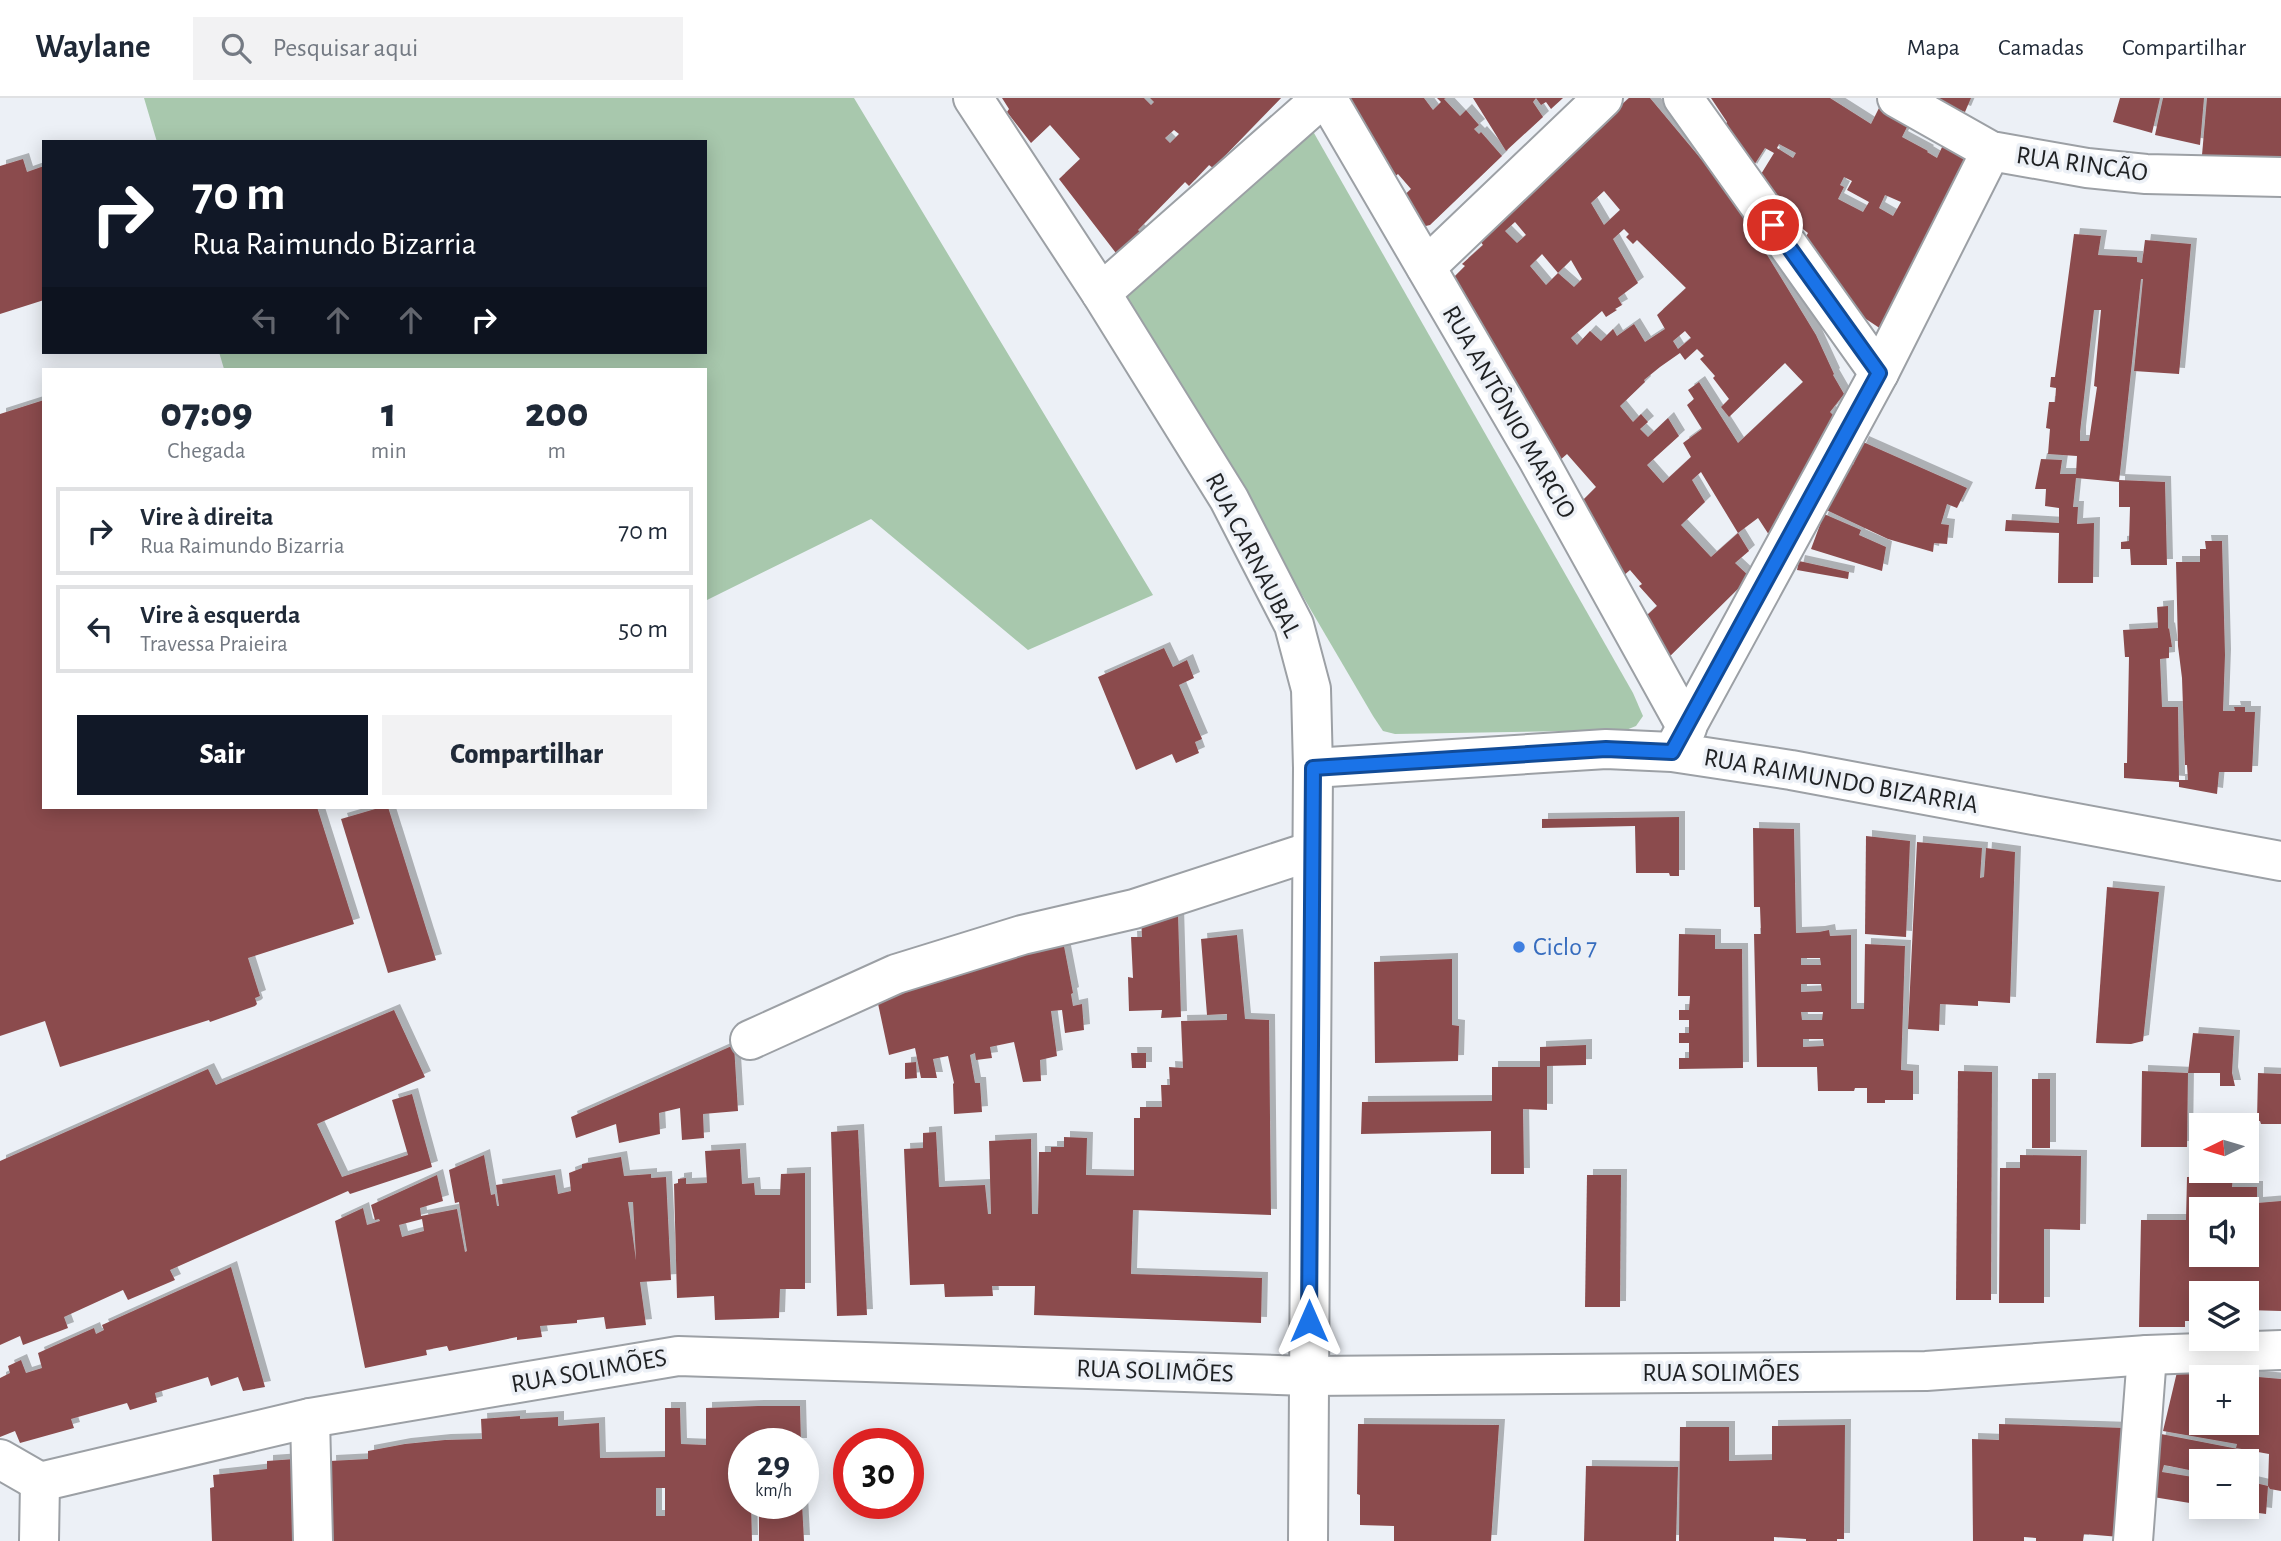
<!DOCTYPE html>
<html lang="pt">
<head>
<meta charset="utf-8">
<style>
	body { margin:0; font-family:"Alegreya Sans",sans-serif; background:#f2f2f3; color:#1f2937; height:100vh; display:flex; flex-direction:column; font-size:26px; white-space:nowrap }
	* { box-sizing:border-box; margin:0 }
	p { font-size:23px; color:#747a83 }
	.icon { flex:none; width:38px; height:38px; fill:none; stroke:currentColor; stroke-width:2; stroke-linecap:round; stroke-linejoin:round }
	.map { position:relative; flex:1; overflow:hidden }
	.panel { position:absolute; left:42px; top:270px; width:665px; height:441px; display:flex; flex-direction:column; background:#fff; border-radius:0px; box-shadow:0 4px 18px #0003 }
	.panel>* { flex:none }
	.top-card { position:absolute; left:42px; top:42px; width:665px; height:214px; border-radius:0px; box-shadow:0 4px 18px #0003; background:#111827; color:#fff; overflow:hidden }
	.needle { width:46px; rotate:265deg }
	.tools { position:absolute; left:2189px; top:1015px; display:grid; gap:14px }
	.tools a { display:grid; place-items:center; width:70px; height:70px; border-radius:0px; background:#fff; box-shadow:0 4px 18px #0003; font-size:35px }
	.speed { position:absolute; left:728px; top:1330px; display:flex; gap:14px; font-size:35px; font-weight:700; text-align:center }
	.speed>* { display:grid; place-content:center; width:91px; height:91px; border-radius:50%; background:#fff; box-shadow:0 4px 18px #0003; line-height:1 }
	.speed small { font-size:18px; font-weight:400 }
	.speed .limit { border:10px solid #d22; background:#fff; color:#111 }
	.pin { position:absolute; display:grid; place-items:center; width:60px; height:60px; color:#fff; margin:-30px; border:4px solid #fff; border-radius:50%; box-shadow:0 2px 7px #0007 }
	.me { position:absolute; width:77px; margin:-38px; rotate:0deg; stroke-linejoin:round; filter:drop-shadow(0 0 5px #0008) }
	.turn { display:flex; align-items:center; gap:24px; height:147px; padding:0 35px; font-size:32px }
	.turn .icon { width:91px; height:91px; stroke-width:2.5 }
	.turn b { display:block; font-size:49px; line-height:60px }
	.lanes { display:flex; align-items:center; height:66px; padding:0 35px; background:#0003; justify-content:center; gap:35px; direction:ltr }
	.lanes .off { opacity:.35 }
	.eta { display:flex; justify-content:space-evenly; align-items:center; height:119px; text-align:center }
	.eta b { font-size:42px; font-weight:800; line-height:49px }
	.primary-button { display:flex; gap:14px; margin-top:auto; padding:14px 35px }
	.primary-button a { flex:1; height:80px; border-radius:0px; background:#111827; color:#fff; font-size:28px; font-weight:800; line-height:80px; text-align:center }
	.primary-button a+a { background:#f2f2f3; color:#1f2937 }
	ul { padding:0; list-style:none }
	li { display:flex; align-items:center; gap:21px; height:88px; margin:0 14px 10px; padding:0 21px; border:4px solid #e0e1e3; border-radius:0px }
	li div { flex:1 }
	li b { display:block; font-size:26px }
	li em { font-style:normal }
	header { display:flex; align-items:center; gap:42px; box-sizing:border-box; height:98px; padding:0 35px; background:#fff; border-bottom:2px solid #e0e1e3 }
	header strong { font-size:33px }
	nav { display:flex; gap:38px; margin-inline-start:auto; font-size:24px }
	.search { width:490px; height:63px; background:#f2f2f3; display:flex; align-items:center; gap:18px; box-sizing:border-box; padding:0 24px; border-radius:0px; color:#747a83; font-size:26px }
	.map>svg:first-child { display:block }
	.green { fill:#a8c8ad }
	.building { fill:#8b4c4d; fill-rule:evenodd; filter:url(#shadow) }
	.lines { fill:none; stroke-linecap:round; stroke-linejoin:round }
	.minor-casing { stroke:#9ca0a5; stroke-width:42 }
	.minor { stroke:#fff; stroke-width:38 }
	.route-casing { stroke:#114b97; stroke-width:18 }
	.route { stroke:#1a73e8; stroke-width:12 }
	.shop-dot { fill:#3f7fe0; stroke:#ecf0f6; stroke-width:2.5 }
	.labels { text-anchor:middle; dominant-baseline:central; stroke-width:7; stroke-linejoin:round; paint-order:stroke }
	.street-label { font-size:26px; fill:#1f2123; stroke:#ecf0f6 }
	.shop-label { font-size:26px; fill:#366cbe; stroke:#ecf0f6; text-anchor:start }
</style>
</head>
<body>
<header>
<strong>Waylane</strong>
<div class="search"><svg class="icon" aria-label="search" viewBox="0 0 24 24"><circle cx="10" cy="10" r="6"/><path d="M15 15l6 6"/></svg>Pesquisar aqui</div>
<nav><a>Mapa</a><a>Camadas</a><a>Compartilhar</a></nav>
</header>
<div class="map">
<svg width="2281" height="1443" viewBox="0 0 2281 1443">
	<defs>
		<filter id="shadow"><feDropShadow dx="6" dy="-6" stdDeviation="0" flood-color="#0004"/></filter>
	</defs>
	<rect width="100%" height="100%" fill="#ecf0f6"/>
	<g class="green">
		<polygon points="144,0 854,0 1153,497 1028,552 871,421 705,503 705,271 224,271 219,254 705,254 705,44 157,44"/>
		<polygon points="1306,21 1633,595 1643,618 1636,628 1626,632 1395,636 1383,633 1373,618 1124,193"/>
	</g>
	<g class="building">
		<path d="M1002,0H1144L1151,7L1154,4L1150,0H1281L1213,70L1209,67L1189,88L1185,84L1138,132L1142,136L1119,159L1059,81L1080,61L1050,27L1031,45L1007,14L1009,11ZM1174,32L1179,36L1170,45L1165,40Z"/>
		<polygon points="1334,0 1424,0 1433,12 1441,4 1437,0 1446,0 1444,1 1460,18 1466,12 1479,27 1474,31 1479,36 1481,34 1502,58 1430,127 1409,132 1394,107 1411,91 1398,76 1389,83"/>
		<polygon points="1473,0 1563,0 1551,11 1546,4 1541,7 1536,0 1533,4 1543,19 1506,53"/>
		<path d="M1629,0H1650L1691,49L1701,61L1703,58L1728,93L1816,237L1834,276L1833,277L1844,296L1830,314L1838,322L1771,440L1758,420L1738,435L1749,453L1735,465L1750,479L1664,564L1633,530L1657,508L1639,488L1642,486L1630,472L1622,479L1577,408L1596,389L1567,356L1559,363L1446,187L1465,168L1462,166L1483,147L1480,143L1561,62ZM1604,93L1620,112L1604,127L1591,105ZM1515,124L1526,137L1517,145L1505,133ZM1624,131L1629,136L1626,139L1633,146L1637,142L1686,190L1657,217L1665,231L1645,244L1634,226L1617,238L1613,231L1601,243L1590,233L1577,247L1571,240L1573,238L1602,213L1606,219L1617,212L1615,211L1622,207L1618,200L1638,185L1613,141ZM1542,156L1558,175L1571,162L1582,181L1574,189L1558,175L1546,187L1530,168ZM1685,233L1691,240L1678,251L1673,243ZM1697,251L1704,258L1700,261L1715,278L1713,280L1729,301L1721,309L1729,319L1785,265L1803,284L1738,345L1699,284L1688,292L1694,301L1687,307L1702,331L1683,345L1691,359L1663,385L1647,367L1679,338L1668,320L1648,339L1640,331L1648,324L1641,316L1633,324L1620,308L1645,284L1644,282L1660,269L1680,255L1685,262ZM1701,374L1738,435L1711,459L1681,427L1705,404L1692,382Z"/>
		<path d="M1711,0H1830L1871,26L1880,8L1909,25L1902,39L1928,53L1927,54L1937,60L1943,47L1966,61L1884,233L1836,201L1831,193L1837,181L1819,170L1802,145L1808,135L1781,114L1758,81L1774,55L1765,50L1751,72L1724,29L1727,24ZM1779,46L1796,55L1793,60L1777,50ZM1844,79L1852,83L1847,92L1869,104L1863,114L1838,101L1844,89L1840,87ZM1885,97L1901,104L1893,118L1879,110Z"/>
		<polygon points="1927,0 1971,0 1965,14"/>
		<polygon points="2120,0 2160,0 2152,35 2113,24"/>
		<polygon points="2163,0 2204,0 2200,47 2155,37"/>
		<polygon points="2207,0 2281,0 2281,60 2202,57"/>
		<polygon points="23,61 27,74 44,68 44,202 0,216 0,68"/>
		<path d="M2074,136L2101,138L2098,157L2137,159V164L2142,165L2145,142L2191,146L2179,276L2134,273L2143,181H2141L2119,384L2076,380L2073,409H2078L2077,426L2094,425L2093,485H2058L2059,435L2005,433L2006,422L2059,425V410L2045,408L2046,391H2035L2041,361L2062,362L2060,376H2076L2077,358L2048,356L2050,331L2046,330L2049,304H2055L2056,290L2050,289L2051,279H2055ZM2094,212H2101L2094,288L2097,289L2089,343H2080V334Z"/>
		<polygon points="44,302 44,709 317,709 354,826 248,860 260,898 255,900 257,906 255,908 210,924 209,922 60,969 45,923 0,938 0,316"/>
		<polygon points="1863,344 1967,390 1957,410 1947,406 1941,426 1949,427 1947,446 1934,445 1933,454 1888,441 1818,408 1845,364 1853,367"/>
		<polygon points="2119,382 2165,384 2167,467 2131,467 2130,451 2121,451 2121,444 2129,443 2130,409 2119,409"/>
		<polygon points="1824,416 1861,432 1859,437 1886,449 1882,473 1811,451"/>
		<polygon points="2205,443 2222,443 2225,557 2223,613 2235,613 2234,609 2245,609 2245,614 2255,614 2252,674 2219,674 2217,696 2179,689 2179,684 2124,680 2124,665 2127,665 2129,559 2125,559 2123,532 2158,530 2157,509 2168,508 2168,531 2169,530 2172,549 2169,549 2169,560 2160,561 2162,609 2178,609 2179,682 2188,682 2187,667 2185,667 2182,580 2178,548 2176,464 2200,464 2200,451 2206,451"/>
		<polygon points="1799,463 1849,474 1848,481 1797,472"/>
		<polygon points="1164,550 1173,569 1187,562 1194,580 1179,587 1202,641 1195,644 1199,655 1176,665 1172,656 1136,672 1098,579"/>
		<polygon points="382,709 388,709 436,862 388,875 341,721"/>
		<polygon points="1679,719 1679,778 1670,778 1669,775 1636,775 1635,728 1542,730 1542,721"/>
		<path d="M1753,730L1794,731L1796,835L1819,834L1829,832L1830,838L1851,837V911H1864L1865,846L1905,848L1901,972L1913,973V1002H1885V1005H1867V990H1855L1854,993H1818L1817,969H1757L1754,836H1761L1760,809H1754ZM1801,860H1820L1821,867H1801ZM1801,886H1821L1822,893L1801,894ZM1801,914H1823L1822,922H1802ZM1803,941H1823L1824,948L1803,949Z"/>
		<polygon points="1866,738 1910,743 1906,839 1865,836"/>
		<polygon points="1917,744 1982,750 1980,780 1984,779 1986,750 2015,754 2010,905 1978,903 1978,908 1940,906 1939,933 1908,931"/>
		<polygon points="2107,789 2159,794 2143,943 2131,946 2096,945"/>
		<polygon points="1178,816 1181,919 1161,920 1162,912 1129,913 1128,879 1133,880 1131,839 1142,839 1141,819"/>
		<polygon points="1679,836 1715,837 1715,851 1742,851 1743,970 1679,971 1679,960 1689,960 1689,945 1679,945 1679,935 1689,935 1689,922 1679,922 1679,912 1689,912 1690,898 1678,898"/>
		<polygon points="1237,837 1245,921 1269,922 1271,1117 1133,1112 1131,1176 1262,1180 1261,1225 1034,1217 1035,1188 992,1188 993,1198 945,1199 944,1186 910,1187 904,1051 923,1050 923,1035 936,1034 939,1089 985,1087 988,1116 991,1116 989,1043 1031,1041 1032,1116 1038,1116 1039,1054 1051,1054 1051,1049 1064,1049 1064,1039 1087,1040 1086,1077 1134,1078 1134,1020 1140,1020 1140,1009 1162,1009 1161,987 1170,987 1169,969 1183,970 1181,923 1227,922 1227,916 1207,917 1201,841"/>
		<polygon points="1063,843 1073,895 1071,896 1073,908 1082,906 1084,932 1065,935 1062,912 1051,913 1057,958 1040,962 1041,983 1023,984 1014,944 990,949 992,960 976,962 975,955 970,957 975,985 980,985 982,1014 954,1016 953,986 954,985 948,958 933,961 937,980 921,980 915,950 889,957 877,901"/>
		<polygon points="1452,861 1452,927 1459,928 1458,963 1375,965 1374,864"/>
		<polygon points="394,912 425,979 317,1026 342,1079 408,1057 392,1002 412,996 432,1069 350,1096 348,1093 170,1172 175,1182 128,1202 123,1192 64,1219 68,1230 23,1247 20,1238 0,1247 0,1063 208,971 216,987"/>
		<polygon points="2193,935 2234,938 2232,975 2235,988 2220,988 2220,975 2188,975 2187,1049 2141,1049 2142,973 2188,975"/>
		<polygon points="734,947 738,1013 703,1016 704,1040 682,1042 680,1010 659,1015 660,1036 619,1045 616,1026 576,1040 571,1019"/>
		<polygon points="1586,947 1586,967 1547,968 1547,1012 1523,1011 1524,1076 1491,1076 1491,1033 1361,1036 1362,1004 1492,1003 1492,969 1540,969 1540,949"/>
		<polygon points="1131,955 1146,955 1146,970 1132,970"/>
		<polygon points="916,964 917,980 905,981 905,965"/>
		<polygon points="1958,973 1992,974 1991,1202 1956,1202"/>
		<polygon points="2258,975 2281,976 2281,1026 2261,1026 2260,1023 2257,1023"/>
		<rect x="2032" y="981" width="18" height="69"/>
		<polygon points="858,1032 867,1217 837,1218 831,1034"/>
		<polygon points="740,1051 742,1086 754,1085 755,1097 780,1097 781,1076 805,1075 805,1191 780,1191 779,1220 715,1222 714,1198 677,1200 674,1086 678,1085 678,1081 686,1080 686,1086 707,1085 705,1053"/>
		<path d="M484,1057L491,1097L495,1096L497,1108H499L496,1087L555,1077L558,1096L571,1093L569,1075L582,1070V1066L621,1059L624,1078L651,1076V1080L666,1079L671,1182L640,1184L646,1227L606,1231L604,1219L577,1222V1225L540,1228L542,1239L517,1242V1239L449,1253L447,1248L426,1252L427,1257L365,1270L335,1123L363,1110L367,1127L380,1123L379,1121L375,1122L371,1107L437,1077L443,1103L420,1110L421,1118L457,1111L465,1154L467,1153L459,1104L455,1105L449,1072ZM628,1104H633L636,1161V1162ZM422,1121L424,1133L402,1139L399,1127Z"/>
		<polygon points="2020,1057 2081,1058 2080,1132 2044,1131 2044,1205 1999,1205 2000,1070 2020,1070"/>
		<polygon points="1587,1077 1621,1077 1620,1209 1585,1209"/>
		<path d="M2233,1078L2232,1089H2257V1105L2281,1103V1213L2247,1212V1195H2202V1223H2185V1229H2139L2141,1122H2186L2187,1079ZM2202,1111H2247V1157H2202Z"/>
		<polygon points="231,1169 265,1289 243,1293 238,1279 211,1288 208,1279 155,1295 157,1304 130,1312 127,1305 71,1321 74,1330 20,1345 15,1333 0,1339 0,1280 10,1275 8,1268 21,1262 26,1275 42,1270 38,1255 94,1230 96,1236 104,1232 102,1227"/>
		<polygon points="2177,1274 2233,1277 2233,1279 2202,1279 2202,1325 2247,1325 2247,1278 2281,1281 2281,1393 2270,1391 2268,1388 2266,1416 2237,1412 2237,1414 2216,1410 2247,1409 2247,1383 2268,1388 2269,1356 2236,1350 2237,1346 2163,1333"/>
		<path d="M758,1308H800L801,1346H744V1405H751L752,1443H332L330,1363L368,1361V1353L405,1346L445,1342L482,1341L481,1321L520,1318V1321L558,1319V1328L599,1325L600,1360L665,1359V1310H680L681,1346L706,1347V1310ZM656,1390H665V1418H656Z"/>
		<polygon points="1358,1326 1499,1327 1491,1443 1394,1443 1394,1428 1360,1427 1360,1397 1357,1396"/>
		<polygon points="1999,1326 2125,1330 2120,1439 2084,1436 2083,1443 2036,1443 2036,1440 2024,1439 2024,1443 1973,1443 1972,1341 1999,1342"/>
		<polygon points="1845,1327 1844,1441 1837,1441 1837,1443 1806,1443 1806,1441 1774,1439 1774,1443 1679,1443 1680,1329 1729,1329 1729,1363 1772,1362 1772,1328"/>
		<path d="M2161,1336L2238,1351L2237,1358L2249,1360L2248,1363H2202V1407L2147,1398ZM2164,1367L2194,1373L2193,1379L2162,1374Z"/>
		<polygon points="295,1361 298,1443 212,1443 210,1390 214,1389 213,1377 267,1371 267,1363"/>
		<polygon points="1586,1368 1678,1369 1676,1443 1584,1443"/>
		<polygon points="759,1405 802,1405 804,1443 759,1443"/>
	</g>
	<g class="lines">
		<g class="minor-casing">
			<g id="minor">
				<polyline points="973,0 1101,195 1229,401 1294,527 1311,591 1313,670 1308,1443"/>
				<polyline points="1327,0 1539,363 1687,630"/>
				<polyline points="1683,0 1879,275"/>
				<polyline points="1897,0 1991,53 2087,70 2146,76 2281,79"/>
				<polyline points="1426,169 1603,0"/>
				<polyline points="1101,195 1322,0"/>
				<polyline points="1676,648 1879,275 1991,53"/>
				<polyline points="1313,670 1606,651 1672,654 1791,672 2281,763"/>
				<polyline points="750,942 896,876 1022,837 1134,811 1312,753"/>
				<polyline points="310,1320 313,1443"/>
				<polyline points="0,1361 40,1384"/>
				<polyline points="40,1384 310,1320 678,1258 1308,1278 1926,1273 2147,1257 2281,1252"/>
				<polyline points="39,1443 40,1384"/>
				<polyline points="2133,1443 2147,1257"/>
			</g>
		</g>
		<use href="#minor" class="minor"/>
	</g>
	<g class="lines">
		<g class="route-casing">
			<polyline id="route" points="1309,1223 1313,670 1606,651 1672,654 1879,275 1773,127"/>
		</g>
		<use href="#route" class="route"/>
	</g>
	<circle class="shop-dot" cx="1519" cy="849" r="7"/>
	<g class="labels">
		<g class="street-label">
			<text transform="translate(2082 66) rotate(8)">RUA RINCÃO</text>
			<text transform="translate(1509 314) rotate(60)">RUA ANTÔNIO MARCIO</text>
			<text transform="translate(1253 457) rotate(63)">RUA CARNAUBAL</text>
			<text transform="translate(1841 683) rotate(10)">RUA RAIMUNDO BIZARRIA</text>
			<text transform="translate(589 1273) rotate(-10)">RUA SOLIMÕES</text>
			<text transform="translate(1155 1273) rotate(2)">RUA SOLIMÕES</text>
			<text x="1721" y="1275">RUA SOLIMÕES</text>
		</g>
		<g class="shop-label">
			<text x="1533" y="849">Ciclo 7</text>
		</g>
	</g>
</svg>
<div class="tools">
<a><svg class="needle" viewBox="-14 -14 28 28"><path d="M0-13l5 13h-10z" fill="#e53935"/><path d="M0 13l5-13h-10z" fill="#747a83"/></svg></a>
<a><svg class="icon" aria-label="sound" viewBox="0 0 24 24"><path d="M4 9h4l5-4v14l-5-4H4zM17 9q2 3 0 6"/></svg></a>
<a><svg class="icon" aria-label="layers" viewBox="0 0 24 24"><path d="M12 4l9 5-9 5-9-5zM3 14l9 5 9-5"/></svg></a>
<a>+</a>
<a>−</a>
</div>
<div class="speed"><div>29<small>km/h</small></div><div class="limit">30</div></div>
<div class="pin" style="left:1773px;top:127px;background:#d93025"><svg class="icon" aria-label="arrive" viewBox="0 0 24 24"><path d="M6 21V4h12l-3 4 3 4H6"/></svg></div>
<svg class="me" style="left:1309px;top:1223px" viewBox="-20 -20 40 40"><path d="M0-17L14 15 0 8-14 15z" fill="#1a73e8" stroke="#fff" stroke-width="4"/></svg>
<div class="top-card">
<div class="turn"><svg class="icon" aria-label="right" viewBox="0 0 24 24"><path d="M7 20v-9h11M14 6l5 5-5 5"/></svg><div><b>70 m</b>Rua Raimundo Bizarria</div></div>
<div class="lanes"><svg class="icon off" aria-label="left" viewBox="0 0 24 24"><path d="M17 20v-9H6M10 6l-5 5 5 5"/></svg><svg class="icon off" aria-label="ahead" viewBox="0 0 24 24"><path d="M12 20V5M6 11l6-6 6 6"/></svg><svg class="icon off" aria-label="ahead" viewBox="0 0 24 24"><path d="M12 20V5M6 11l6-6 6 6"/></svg><svg class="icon" aria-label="right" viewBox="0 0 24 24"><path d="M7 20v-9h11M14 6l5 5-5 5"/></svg></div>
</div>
<section class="panel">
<div class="eta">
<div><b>07:09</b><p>Chegada</p></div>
<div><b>1</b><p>min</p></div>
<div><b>200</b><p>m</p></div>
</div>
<ul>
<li><svg class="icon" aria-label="right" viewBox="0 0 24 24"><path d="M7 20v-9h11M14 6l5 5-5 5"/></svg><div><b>Vire à direita</b><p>Rua Raimundo Bizarria</p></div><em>70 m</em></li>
<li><svg class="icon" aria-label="left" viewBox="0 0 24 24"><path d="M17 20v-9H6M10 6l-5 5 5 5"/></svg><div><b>Vire à esquerda</b><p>Travessa Praieira</p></div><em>50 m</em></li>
</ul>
<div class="primary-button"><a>Sair</a><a>Compartilhar</a></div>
</section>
</div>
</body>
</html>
